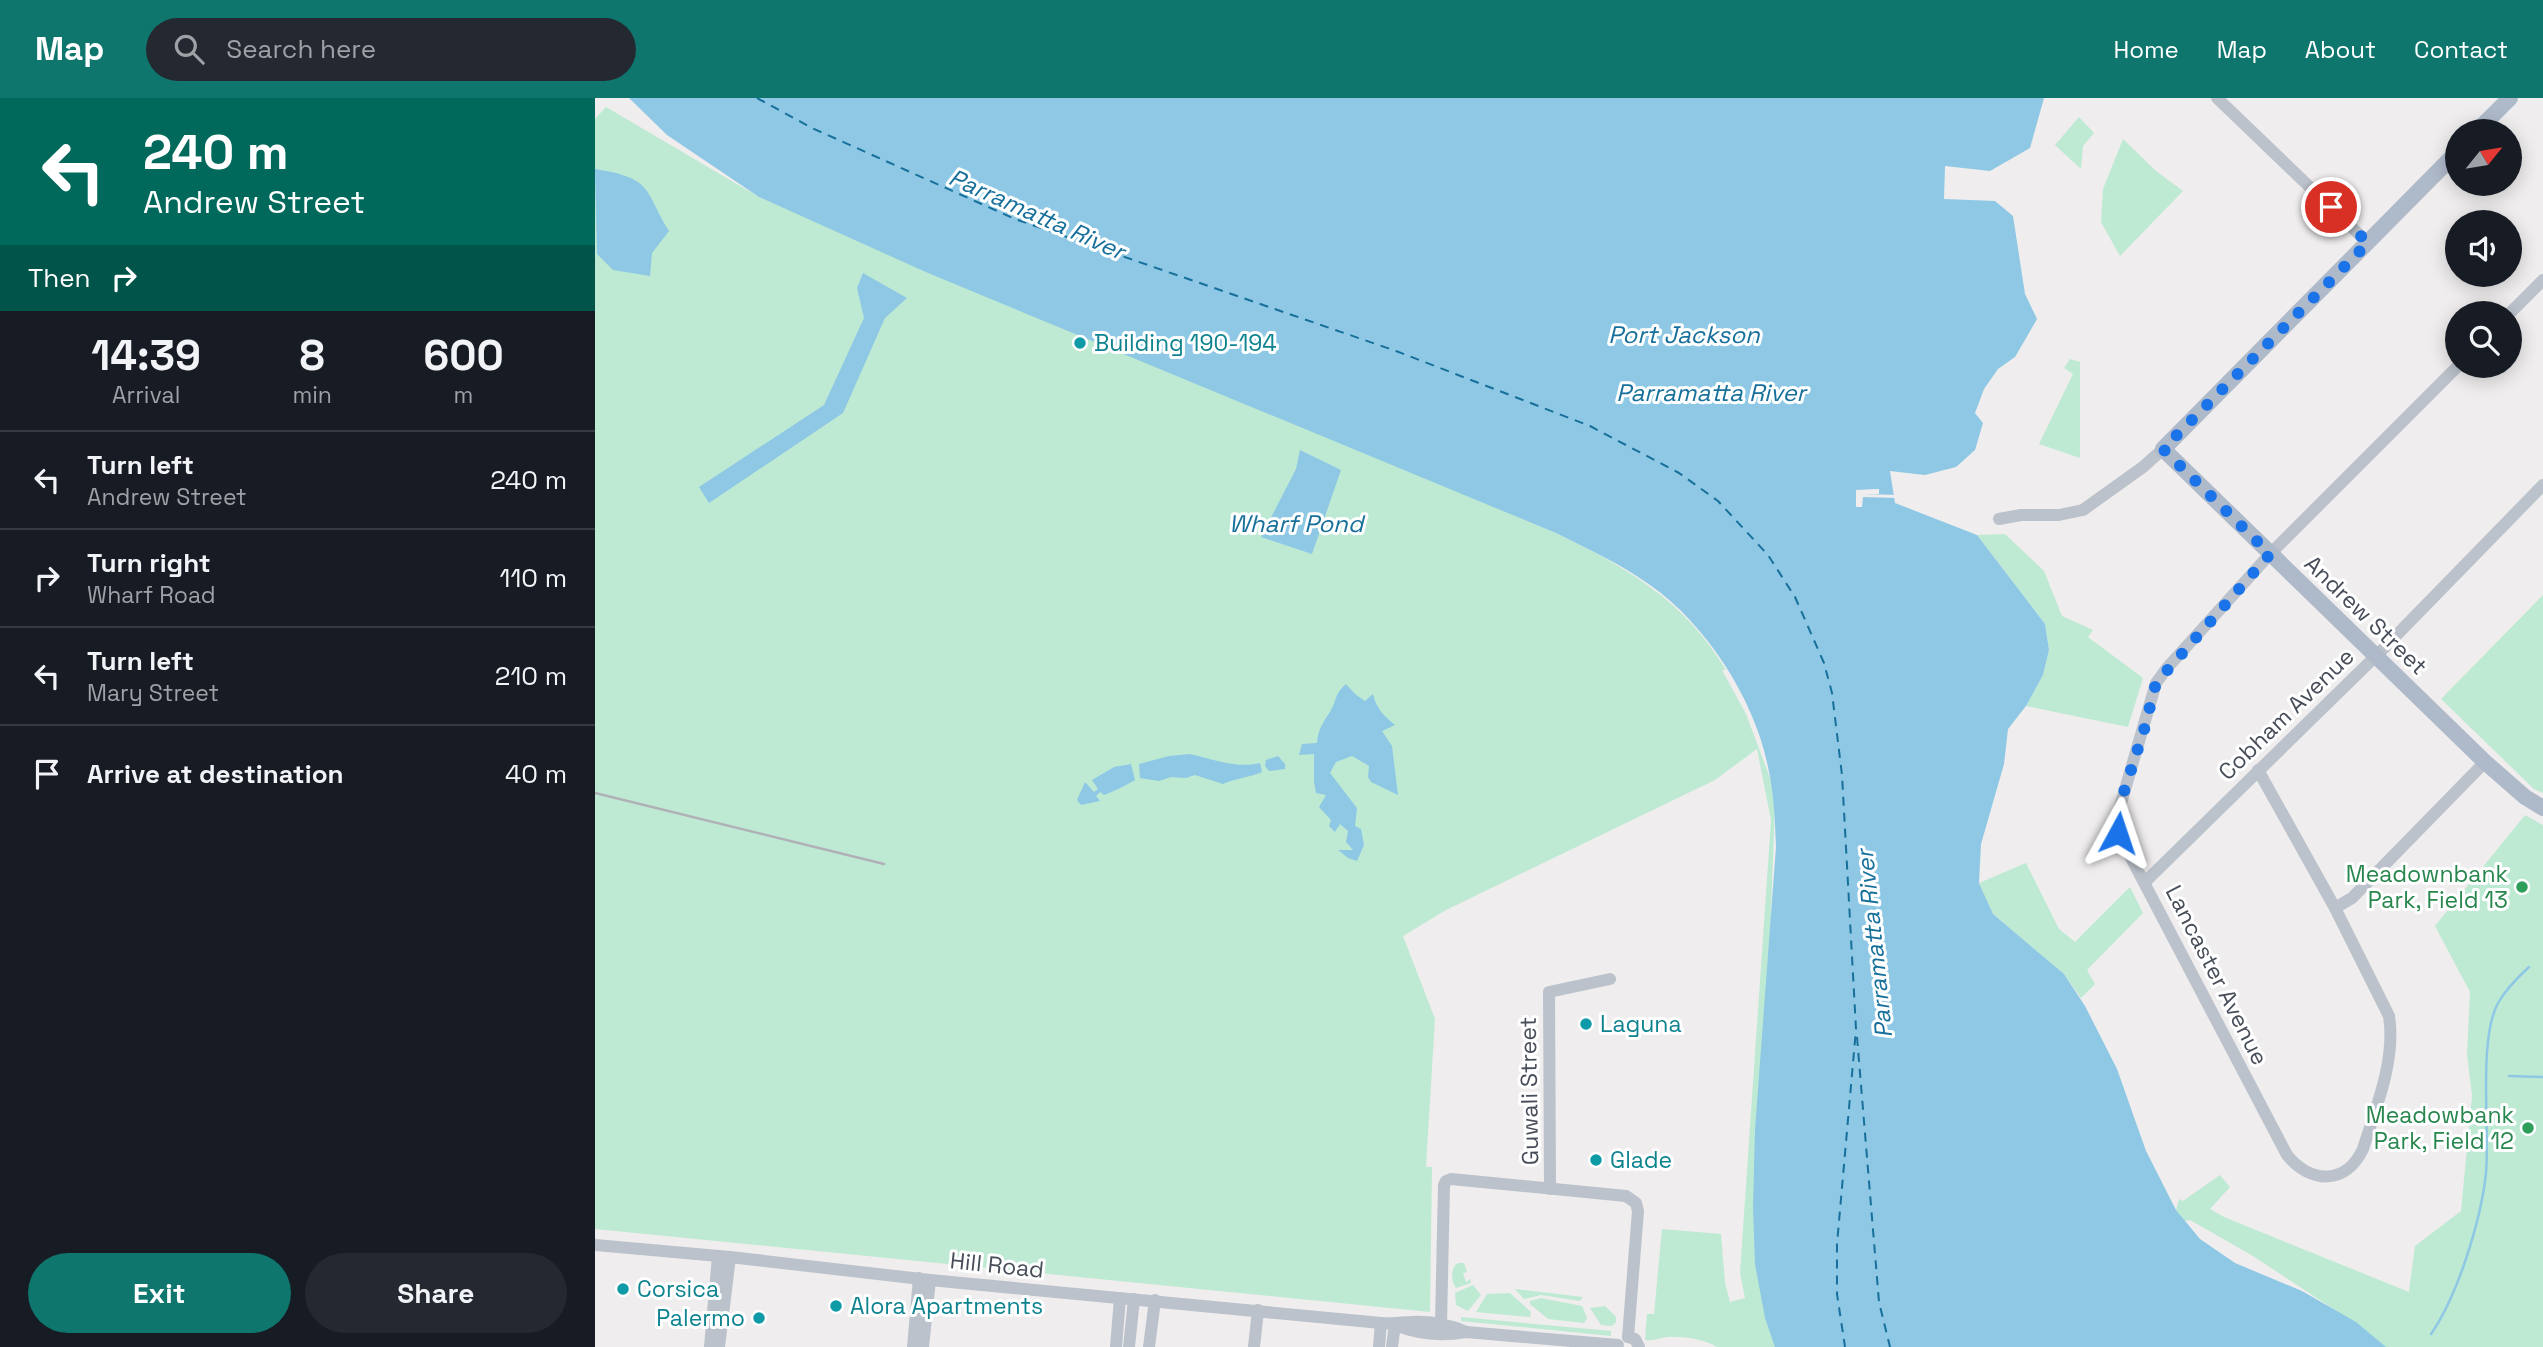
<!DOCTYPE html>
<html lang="en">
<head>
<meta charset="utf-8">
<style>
	body { margin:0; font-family:"Space Grotesk",sans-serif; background:#242831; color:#f1f3f6; height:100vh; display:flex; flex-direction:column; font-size:26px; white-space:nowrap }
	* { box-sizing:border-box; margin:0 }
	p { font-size:23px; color:#9ea1a6 }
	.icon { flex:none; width:38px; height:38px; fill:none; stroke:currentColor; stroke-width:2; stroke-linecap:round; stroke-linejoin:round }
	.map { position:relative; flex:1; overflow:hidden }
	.details { display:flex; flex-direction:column; background:#171b24; width:595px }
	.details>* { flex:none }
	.top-card { background:#00695c; color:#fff; overflow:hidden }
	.needle { width:46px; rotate:60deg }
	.controls { position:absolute; left:1850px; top:21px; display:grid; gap:14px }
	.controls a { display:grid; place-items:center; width:77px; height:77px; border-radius:50%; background:#171b24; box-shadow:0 4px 18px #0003; font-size:35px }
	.pin { position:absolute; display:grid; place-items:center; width:60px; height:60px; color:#fff; margin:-30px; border:4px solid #fff; border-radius:50%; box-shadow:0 2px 7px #0007 }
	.me { position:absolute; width:77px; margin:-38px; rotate:5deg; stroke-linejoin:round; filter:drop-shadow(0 0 5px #0008) }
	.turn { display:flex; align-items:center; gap:24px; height:147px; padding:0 28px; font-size:32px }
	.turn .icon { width:91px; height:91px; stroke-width:2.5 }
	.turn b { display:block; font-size:49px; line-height:60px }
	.then { display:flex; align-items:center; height:66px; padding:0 28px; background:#0003; gap:14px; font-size:26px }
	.eta { display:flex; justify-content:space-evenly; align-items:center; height:119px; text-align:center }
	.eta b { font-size:42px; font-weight:800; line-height:49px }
	.primary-button { display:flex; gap:14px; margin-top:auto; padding:14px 28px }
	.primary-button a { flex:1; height:80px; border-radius:42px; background:#0f766e; color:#fff; font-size:28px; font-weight:800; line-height:80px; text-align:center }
	.primary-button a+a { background:#242831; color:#f1f3f6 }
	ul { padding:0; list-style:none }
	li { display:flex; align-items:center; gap:21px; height:98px; padding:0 28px; border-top:2px solid #363941 }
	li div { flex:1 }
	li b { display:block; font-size:26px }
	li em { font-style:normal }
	header { display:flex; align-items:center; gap:42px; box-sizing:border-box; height:98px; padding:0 35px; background:#0f766e; color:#fff }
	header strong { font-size:33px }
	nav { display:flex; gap:38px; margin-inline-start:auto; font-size:24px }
	.search { width:490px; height:63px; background:#242831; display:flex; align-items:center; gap:18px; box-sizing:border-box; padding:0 24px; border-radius:38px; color:#9ea1a6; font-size:26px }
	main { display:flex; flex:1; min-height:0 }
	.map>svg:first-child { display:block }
	.green { fill:#beead4 }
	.water { fill:#8ec8e4 }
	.pier { fill:#efeded }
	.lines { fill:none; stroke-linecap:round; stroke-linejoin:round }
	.stream { stroke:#8ec8e4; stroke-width:2.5 }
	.ferry { stroke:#17709b; stroke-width:2; stroke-dasharray:9 7; stroke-linecap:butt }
	.minor { stroke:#bcc2cb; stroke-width:12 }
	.major { stroke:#aeb9ca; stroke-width:16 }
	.rail { stroke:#b0b1b7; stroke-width:2.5 }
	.route { stroke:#1a73e8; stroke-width:12; stroke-dasharray:0 21.6 }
	.culture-dot { fill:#0f9aa8; stroke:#fff; stroke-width:2.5 }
	.leisure-dot { fill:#2e9e5b; stroke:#fff; stroke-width:2.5 }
	.labels { text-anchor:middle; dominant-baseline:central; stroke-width:6; stroke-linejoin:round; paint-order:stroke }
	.culture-label { font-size:23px; fill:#0d838f; stroke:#fff; text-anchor:start }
	.street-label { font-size:23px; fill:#474e59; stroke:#fff }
	.leisure-label { font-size:23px; fill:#27864d; stroke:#fff; text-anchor:end }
	.water-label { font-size:24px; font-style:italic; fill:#17709b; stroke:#fff }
</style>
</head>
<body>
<header>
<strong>Map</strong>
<div class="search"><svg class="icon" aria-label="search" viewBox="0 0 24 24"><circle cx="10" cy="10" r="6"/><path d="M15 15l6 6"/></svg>Search here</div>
<nav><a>Home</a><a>Map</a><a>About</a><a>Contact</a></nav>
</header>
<main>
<section class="details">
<div class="top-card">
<div class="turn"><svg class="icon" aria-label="left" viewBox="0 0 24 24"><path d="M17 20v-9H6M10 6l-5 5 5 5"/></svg><div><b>240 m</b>Andrew Street</div></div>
<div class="then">Then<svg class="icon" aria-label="right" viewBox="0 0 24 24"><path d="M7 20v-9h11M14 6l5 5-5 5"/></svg></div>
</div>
<div class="eta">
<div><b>14:39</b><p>Arrival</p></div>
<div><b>8</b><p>min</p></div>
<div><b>600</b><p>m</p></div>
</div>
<ul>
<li><svg class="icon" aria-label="left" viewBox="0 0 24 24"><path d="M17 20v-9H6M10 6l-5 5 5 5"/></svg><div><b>Turn left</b><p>Andrew Street</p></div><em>240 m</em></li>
<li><svg class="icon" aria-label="right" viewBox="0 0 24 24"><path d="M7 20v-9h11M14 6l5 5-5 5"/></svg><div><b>Turn right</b><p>Wharf Road</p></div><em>110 m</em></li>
<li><svg class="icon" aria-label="left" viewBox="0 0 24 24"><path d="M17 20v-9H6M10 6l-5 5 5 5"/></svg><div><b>Turn left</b><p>Mary Street</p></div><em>210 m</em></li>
<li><svg class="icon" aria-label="arrive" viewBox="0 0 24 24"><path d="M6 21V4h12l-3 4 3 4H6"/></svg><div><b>Arrive at destination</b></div><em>40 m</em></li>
</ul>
<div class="primary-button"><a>Exit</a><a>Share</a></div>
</section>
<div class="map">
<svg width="1948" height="1249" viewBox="0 0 1948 1249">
	<rect width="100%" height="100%" fill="#efeded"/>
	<g class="green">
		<path d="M11,9L164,99L961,435C1031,469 1090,503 1131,572H1127L1151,616L1178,688L1180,707L1176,814L1180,1249H1122C1110,1241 1086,1238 1072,1239C1064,1240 1059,1243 1050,1242L1052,1216H1059L1067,1131L1126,1136L1130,1185L1135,1204L1150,1200L1145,1175L1176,722L1162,651L1120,682L851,812L808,838L840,921L831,1069H837L835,1214L0,1131V21Z"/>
		<polygon points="1484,19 1499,35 1488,48 1486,71 1460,47"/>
		<polygon points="1528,41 1561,73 1588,93 1525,158 1506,124 1508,91"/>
		<polygon points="1475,261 1485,264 1485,360 1444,346 1478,276 1469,270"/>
		<polygon points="1410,436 1449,473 1467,518 1498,532 1493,539 1548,580 1533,629 1431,608 1448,577 1454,552 1450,526 1382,437"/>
		<polygon points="1948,497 1948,695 1939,691 1846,601"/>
		<polygon points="1930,717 1948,727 1948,1249 1790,1249 1740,1212 1658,1158 1595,1122 1590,1123 1581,1112 1584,1101 1588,1103 1625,1077 1635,1089 1615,1111 1629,1119 1814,1194 1820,1148 1866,1113 1877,998 1872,956 1875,894 1840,828"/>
		<polygon points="1431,765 1464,831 1480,844 1535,789 1548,815 1492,872 1500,886 1486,900 1469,876 1398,816 1384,785"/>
		<path d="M863,1165H869L872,1174L868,1175L871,1184L875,1181L876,1185L861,1190C856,1184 855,1169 863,1165Z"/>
		<polygon points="878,1187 886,1197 873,1213 861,1207 860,1195"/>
		<polygon points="920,1191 988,1199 985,1203 946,1197 929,1201"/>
		<polygon points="915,1195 936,1214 935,1219 881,1214 892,1196"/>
		<polygon points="946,1200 987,1208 992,1220 989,1225 953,1221 935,1206 935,1203"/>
		<polygon points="1010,1208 1021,1219 1021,1224 1017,1228 1006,1227 995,1210"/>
		<polygon points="866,1219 1016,1233 1016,1238 866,1223"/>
	</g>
	<g class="water">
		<path d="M34,0H1449L1435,50L1395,73L1350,68L1349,101L1400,103L1418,118L1430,196L1442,221L1420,259L1403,271L1389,291L1380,315L1388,325L1380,352L1361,369L1330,377L1295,373L1300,405L1382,437L1450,526L1454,552L1448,577L1431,608L1413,631L1409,666L1386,746L1384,785L1398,816L1469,876L1490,908L1522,971L1551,1053L1581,1112L1605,1141L1640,1165L1707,1193L1761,1224L1791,1249H1180L1170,1220L1160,1166L1158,1110L1160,1032L1181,749C1180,722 1179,695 1173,669C1160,602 1111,526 1055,487C1026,466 993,451 961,435L333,175L164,99L72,37Z"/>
		<path d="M0,71C17,74 41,77 52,93C60,105 65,120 74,133L57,155L55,178L18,172L2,156Z"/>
		<polygon points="268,175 312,200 290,220 248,315 114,405 104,389 229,307 269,220 262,190"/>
		<polygon points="705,352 746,372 717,456 666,439 701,371"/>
		<path d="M751,586L760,596L770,603L778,596C781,610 789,618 800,627L787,633L797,648L803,697L776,684L773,679L774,668L757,658L741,664L735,675L762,710L760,728L766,731L769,747L762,763L753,760L743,752H758L751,744L753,733L745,726L740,734L734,728L736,722L724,709L731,697L721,695L719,684V656L704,657L707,646L722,645C723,630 729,624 736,612C743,599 739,597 751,586Z"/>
		<path d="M595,656C617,661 643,671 665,665L667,674C654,680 640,680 628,686L600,677L591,680L576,679L564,683L545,680L544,666L574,658Z"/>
		<polygon points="683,658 690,666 690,671 674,673 670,668 671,662"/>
		<path d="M536,666L540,682C530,688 520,693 509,697L505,694L501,698L505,703L486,707L482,702L490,684L499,694L503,691L497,682L519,669Z"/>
	</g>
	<polygon class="pier" points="1281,391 1284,391 1284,396 1267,396 1302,397 1303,400 1268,399 1267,409 1261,409 1261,392"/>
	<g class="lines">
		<g class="stream">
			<polyline points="1914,978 1948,979"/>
			<path d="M1836,1236C1863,1197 1886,1122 1891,1075C1895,1031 1883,942 1903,905C1911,891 1922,880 1934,869"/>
		</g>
		<g class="ferry">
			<polyline points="162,0 217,30 420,121 801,253 995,328 1084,375 1123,403 1173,457 1200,499 1229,565 1237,595 1247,677 1261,931 1242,1146 1242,1196 1250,1249"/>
			<polyline points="1262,939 1284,1204 1295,1249"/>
		</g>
		<g class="minor">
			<polyline points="1622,0 1773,145"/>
			<polyline points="1914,216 1948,182"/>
			<polyline points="1404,421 1426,417 1464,417 1488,412 1548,369 1568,351"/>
			<path d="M1663,672L1740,810L1794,918C1801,962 1781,1009 1768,1051C1751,1087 1716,1086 1692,1057L1523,735L1522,719L1561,585L1572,570L1675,456L1863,268"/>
			<polyline points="1550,784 1788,551 1948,387"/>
			<polyline points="1740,810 1757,800 1890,664"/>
			<polyline points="955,1091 954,894 1015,881"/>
			<path d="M0,1147L135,1159L335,1182L786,1225C797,1226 805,1224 815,1224C834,1223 854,1226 871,1234"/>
			<polyline points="846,1226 849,1087 851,1083 856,1081 1031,1098 1041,1105 1043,1113 1033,1239"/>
			<path d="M800,1227C822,1236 848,1238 871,1234L1023,1247"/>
			<polyline points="1033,1239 1040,1241 1044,1249"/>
			<polyline points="115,1249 123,1158"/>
			<polyline points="124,1249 135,1159"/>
			<polyline points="318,1249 324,1180"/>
			<polyline points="328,1249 335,1182"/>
			<polyline points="521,1249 525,1200"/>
			<polyline points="534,1249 539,1201"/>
			<polyline points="554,1249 560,1202"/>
			<polyline points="659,1249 663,1212"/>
			<polyline points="784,1249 786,1225"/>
			<polyline points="797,1249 800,1226"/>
		</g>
		<g class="major">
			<polyline points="1882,33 1915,0"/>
			<polyline points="1862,54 1568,351 1890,664 1930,699 1948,710"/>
		</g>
		<polyline class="rail" points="0,695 289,766"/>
	</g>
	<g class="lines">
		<polyline class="route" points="1523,735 1525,706 1549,632 1561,585 1675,456 1568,351 1773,145 1736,109"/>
	</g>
	<g class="culture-dot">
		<circle cx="485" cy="245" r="7"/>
		<circle cx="991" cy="926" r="7"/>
		<circle cx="1001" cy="1062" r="7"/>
		<circle cx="28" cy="1191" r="7"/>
		<circle cx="241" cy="1208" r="7"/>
		<circle cx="164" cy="1220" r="7"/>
	</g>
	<g class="leisure-dot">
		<circle cx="1927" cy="789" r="7"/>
		<circle cx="1933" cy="1030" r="7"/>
	</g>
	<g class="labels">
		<g class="culture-label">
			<text x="499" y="245">Building 190-194</text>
			<text x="1005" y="926">Laguna</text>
			<text x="1015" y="1062">Glade</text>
			<text x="42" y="1191">Corsica</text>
			<text x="255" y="1208">Alora Apartments</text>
			<text x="150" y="1220" text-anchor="end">Palermo</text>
		</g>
		<g class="street-label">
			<text transform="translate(1771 517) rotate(44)">Andrew Street</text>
			<text transform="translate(1691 616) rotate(-44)">Cobham Avenue</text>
			<text transform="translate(1622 877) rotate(63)">Lancaster Avenue</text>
			<text transform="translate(934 993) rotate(-91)">Guwali Street</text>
			<text transform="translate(402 1167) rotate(6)">Hill Road</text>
		</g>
		<g class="leisure-label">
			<text x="1913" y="776">Meadownbank<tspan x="1913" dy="26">Park, Field 13</tspan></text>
			<text x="1919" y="1017">Meadowbank<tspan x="1919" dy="26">Park, Field 12</tspan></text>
		</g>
		<g class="water-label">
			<text transform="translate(442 116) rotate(24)">Parramatta River</text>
			<text x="1089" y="236">Port Jackson</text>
			<text x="1116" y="294">Parramatta River</text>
			<text x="701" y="425">Wharf Pond</text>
			<text transform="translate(1279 846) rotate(-96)">Parramatta River</text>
		</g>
	</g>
</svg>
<div class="controls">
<a><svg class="needle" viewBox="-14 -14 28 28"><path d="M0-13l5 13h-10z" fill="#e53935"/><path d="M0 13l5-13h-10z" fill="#9ea1a6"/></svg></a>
<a><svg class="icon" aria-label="sound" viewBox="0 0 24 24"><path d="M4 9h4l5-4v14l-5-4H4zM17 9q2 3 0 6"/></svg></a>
<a><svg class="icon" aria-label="search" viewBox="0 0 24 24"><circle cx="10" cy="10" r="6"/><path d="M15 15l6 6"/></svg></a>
</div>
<div class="pin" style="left:1736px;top:109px;background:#d93025"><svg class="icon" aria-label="arrive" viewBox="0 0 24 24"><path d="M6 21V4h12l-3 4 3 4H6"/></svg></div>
<svg class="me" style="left:1523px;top:735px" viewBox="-20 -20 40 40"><path d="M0-17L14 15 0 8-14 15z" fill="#1a73e8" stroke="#fff" stroke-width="4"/></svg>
</div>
</main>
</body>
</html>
